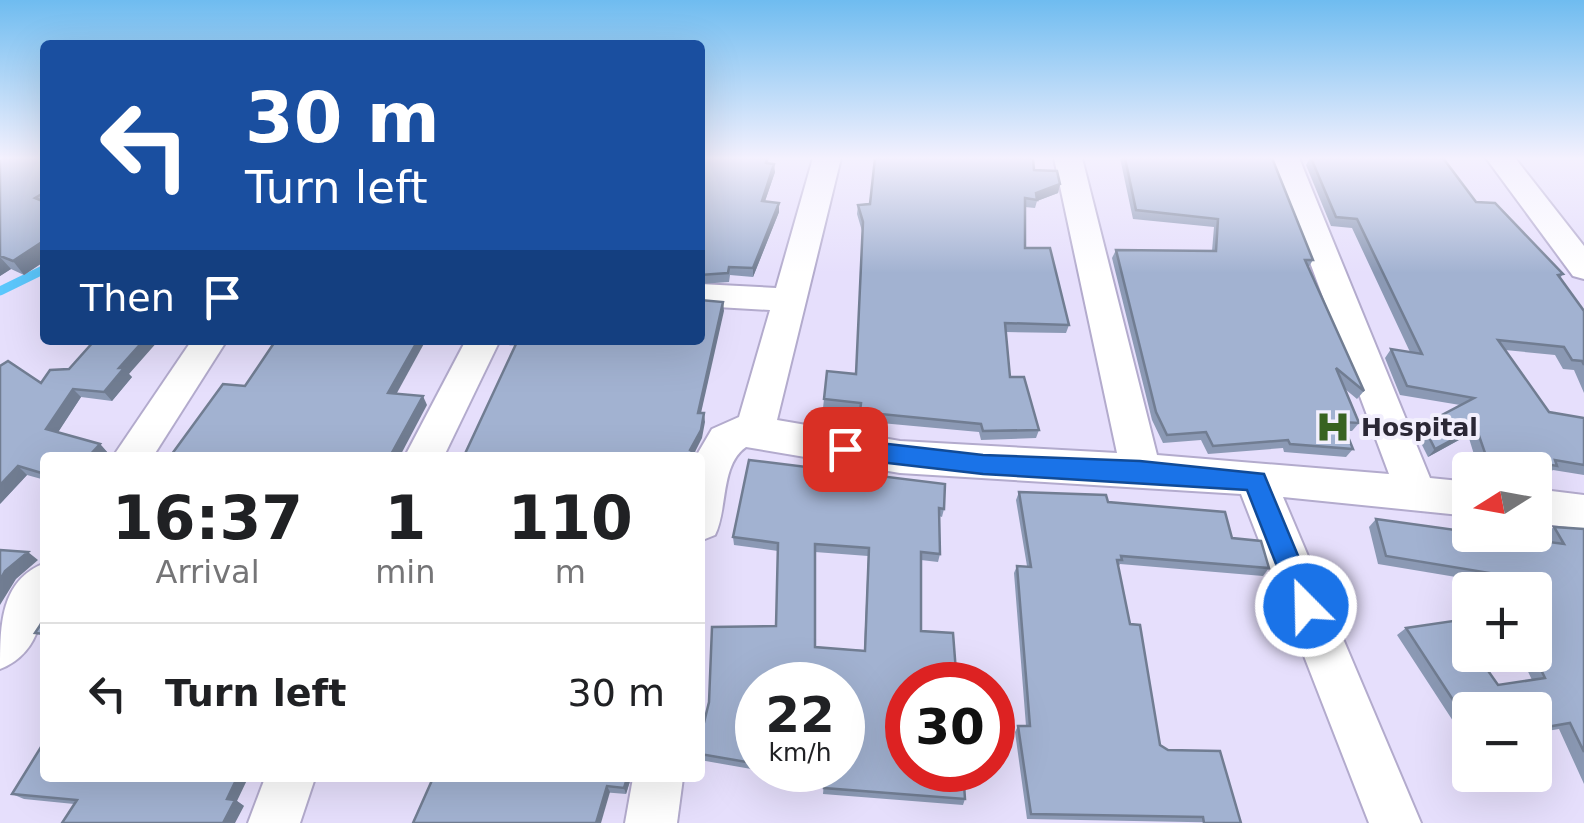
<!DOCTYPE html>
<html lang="en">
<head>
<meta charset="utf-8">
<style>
	body { margin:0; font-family:"DejaVu Sans",sans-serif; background:#f2f2f2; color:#202124; height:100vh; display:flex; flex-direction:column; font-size:38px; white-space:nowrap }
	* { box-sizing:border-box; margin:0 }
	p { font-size:32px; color:#757577 }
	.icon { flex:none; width:55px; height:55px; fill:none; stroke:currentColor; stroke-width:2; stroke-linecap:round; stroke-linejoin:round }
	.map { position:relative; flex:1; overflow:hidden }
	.panel { position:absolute; left:40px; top:452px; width:665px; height:330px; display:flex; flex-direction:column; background:#fff; border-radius:10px; box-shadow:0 10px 40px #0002 }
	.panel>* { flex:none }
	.banner { position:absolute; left:40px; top:40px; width:665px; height:305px; border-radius:10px; box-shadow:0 10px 40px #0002; background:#1a4fa0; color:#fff; overflow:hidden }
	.needle { width:65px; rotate:259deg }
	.controls { position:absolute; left:1452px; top:452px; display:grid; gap:20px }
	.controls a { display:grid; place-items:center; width:100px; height:100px; border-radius:10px; background:#fff; box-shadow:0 10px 40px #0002; font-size:50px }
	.speed { position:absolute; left:735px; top:662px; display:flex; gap:20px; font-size:50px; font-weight:700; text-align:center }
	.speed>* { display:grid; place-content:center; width:130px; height:130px; border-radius:50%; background:#fff; box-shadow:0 10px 40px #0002; line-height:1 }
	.speed small { font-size:25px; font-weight:400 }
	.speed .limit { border:15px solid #d22; background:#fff; color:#111 }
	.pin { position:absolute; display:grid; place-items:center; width:85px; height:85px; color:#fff; margin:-42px; border-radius:20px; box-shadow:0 5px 15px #0006 }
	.me { position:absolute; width:110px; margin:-55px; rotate:337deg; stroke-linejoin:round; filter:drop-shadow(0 0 8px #0008) }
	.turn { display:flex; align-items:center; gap:35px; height:210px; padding:0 40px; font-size:45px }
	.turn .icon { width:130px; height:130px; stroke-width:2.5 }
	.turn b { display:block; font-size:70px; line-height:85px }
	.then { display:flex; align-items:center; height:95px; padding:0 40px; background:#0003; gap:20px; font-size:38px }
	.eta { display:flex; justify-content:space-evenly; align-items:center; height:170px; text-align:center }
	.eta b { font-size:60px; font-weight:700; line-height:70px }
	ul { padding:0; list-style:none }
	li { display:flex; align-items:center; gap:30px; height:140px; padding:0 40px; border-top:2px solid #e0e0e0 }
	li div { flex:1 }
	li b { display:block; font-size:38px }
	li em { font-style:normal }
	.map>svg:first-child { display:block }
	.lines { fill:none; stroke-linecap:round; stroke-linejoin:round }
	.stream { stroke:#5bc7fc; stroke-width:9 }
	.minor-casing { stroke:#b3abcd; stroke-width:4 }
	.minor { fill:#fff; fill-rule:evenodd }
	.wall { fill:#8b99b4; fill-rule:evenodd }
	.shaded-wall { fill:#717d92 }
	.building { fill:#a2b2d1; stroke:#717d92; stroke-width:2.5; fill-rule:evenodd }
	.route { fill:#1a73e8; stroke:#114b97; stroke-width:2.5 }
	.labels { text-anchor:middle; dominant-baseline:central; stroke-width:8; stroke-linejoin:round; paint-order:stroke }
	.poi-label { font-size:25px; font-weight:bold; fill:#2b2835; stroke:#f2effd; text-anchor:start }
</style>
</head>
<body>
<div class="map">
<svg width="1584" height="823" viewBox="0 0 1584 823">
	<rect width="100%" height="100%" fill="#e6dffc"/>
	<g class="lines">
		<polyline class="stream" points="0,291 45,269"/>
		<g class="minor-casing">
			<g id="minor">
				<path d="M813,158H841L777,420L900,441L1117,453L1054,158H1082L1157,455L1389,474L1271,158H1299L1430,478L1470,482V516L1283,497L1421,823H1369L1241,494L900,473L746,447C720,465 728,509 715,535L700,541V458H695L712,429L739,417L770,310L700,306V284L776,288Z"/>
				<polygon points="1486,158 1515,158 1584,246 1584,279 1573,276"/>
				<polygon points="192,340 227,340 152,458 112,458"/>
				<polygon points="466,340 500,340 443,458 404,458"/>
				<polygon points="1535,489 1584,495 1584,529 1535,523"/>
				<path d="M45,563C45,604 45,651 0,669C0,626 0,580 45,563Z"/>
				<polygon points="265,778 315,778 300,823 248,823"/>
				<polygon points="633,778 683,778 677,823 625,823"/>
			</g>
		</g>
		<use href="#minor" class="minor"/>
	</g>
	<g class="wall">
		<polygon points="0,158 45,158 45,261 24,275 11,269 0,276"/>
		<polygon points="700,158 769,158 768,163 775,172 765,201 779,212 753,277 730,275 729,282 700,284"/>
		<polygon points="1120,158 1272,158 1313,260 1308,268 1364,391 1357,399 1345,389 1359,423 1352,431 1346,431 1353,449 1346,457 1284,452 1283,448 1208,454 1201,440 1163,443 1152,420 1112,258 1116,250 1212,251 1214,227 1133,219"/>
		<polygon points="1310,158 1443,158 1476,202 1563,274 1560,278 1584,311 1584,393 1574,370 1563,369 1555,355 1505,350 1549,412 1584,418 1584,475 1553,470 1548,474 1535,472 1535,470 1525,470 1476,461 1468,435 1428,457 1416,433 1423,425 1460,405 1400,395 1385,358 1391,349 1410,352 1352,228 1331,226 1306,165"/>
		<polygon points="1034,170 1060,184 1058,193 1037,201 1035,208 1025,207 1025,248 1069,325 1066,333 1006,332 1010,377 1039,430 1036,438 981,440 979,432 859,421 860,411 823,408 824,399 856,374 862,231 857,214 858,205"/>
		<polygon points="129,374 132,377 112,401 81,397 58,432 100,444 108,453 45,458 45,480 27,475 0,504 41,383"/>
		<path d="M749,460L944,509L942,517L939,516L940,554L938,562L921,560V631L965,799L963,805L823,794L824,782L700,760V739L776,626L778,551L734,545L733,537ZM815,552L868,556L864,650L815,647ZM758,685L842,770H758Z"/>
		<polygon points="1019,492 1108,502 1232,538 1269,568 1263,576 1120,564 1118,567 1130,624 1160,745 1241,823 1027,819 1015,732 1018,726 1026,726 1014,573 1017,566 1027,566 1016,500"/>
		<polygon points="1376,519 1549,542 1545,534 1554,527 1584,529 1584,784 1559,729 1535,733 1535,710 1470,710 1470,744 1468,744 1397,635 1406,628 1498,685 1532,680 1520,655 1535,655 1535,590 1490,590 1486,582 1378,564 1369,527"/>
		<polygon points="433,778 631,778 626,794"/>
		<polygon points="12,794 237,801 244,806 74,804 24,799"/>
	</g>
	<g class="shaded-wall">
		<polygon points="774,164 775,172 762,210 762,201"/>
		<polygon points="1060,184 1058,193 1037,201 1036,193"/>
		<polygon points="779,203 779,212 753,277 753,268"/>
		<polygon points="45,240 45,261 24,275 13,261"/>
		<polygon points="0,257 11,269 0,276"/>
		<polygon points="723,302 724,311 699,422 698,413"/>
		<polygon points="144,340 159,340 129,374 132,377 112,401 104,392 119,368"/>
		<polygon points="418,340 426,340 392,402 388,393"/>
		<polygon points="73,389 81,397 55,437 46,429"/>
		<polygon points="423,396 427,405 399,458 389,458"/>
		<polygon points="704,413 705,422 702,438 692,458 690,450"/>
		<polygon points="1476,427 1468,435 1428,457 1435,449"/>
		<polygon points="100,444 108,453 103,458 87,458"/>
		<polygon points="18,466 27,475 0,504 0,485"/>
		<polygon points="28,552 38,560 16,579 0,605 0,580 5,571"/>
		<polygon points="237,778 248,778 237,801 244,806 235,823 223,823 227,799"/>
		<polygon points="627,778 631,778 626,794 624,788"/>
		<polygon points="607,786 610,792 601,823 596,823"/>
	</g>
	<g class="building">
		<polygon points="0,158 45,158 45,192 35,198 45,202 45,207 43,208 45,209 45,240 13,261 0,256"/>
		<polygon points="700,158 767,158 766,163 774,164 762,201 779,203 753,268 729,267 728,273 700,275"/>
		<polygon points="875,158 1033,158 1034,170 1057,171 1060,184 1036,193 1037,200 1025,198 1025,248 1050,248 1069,325 1005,323 1010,377 1024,377 1039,430 983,431 981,424 860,412 861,403 824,399 827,371 856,374 863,222 858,205 870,204"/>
		<polygon points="1125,158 1272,158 1313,260 1305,260 1364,391 1336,368 1359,423 1342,422 1353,449 1290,444 1288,440 1213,446 1206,432 1167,435 1156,412 1116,250 1216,251 1218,219 1136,210"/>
		<polygon points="1311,158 1443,158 1476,202 1495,203 1563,274 1558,275 1584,311 1584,365 1582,361 1572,360 1564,347 1498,340 1549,412 1584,418 1584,465 1555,460 1557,466 1485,453 1476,427 1435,449 1423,425 1474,398 1407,386 1391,349 1422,354 1357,219 1336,217"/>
		<polygon points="700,300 723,302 698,413 704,413 701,430 690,450 695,453 695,458 463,458 516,344 511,344 512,340 700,340"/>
		<polygon points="95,340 144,340 119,368 124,368 104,392 73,389 46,429 100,444 87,458 45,458 45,474 18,466 0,485 0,366 8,361 41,383 50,370 69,369"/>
		<polygon points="276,340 418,340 388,393 423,396 389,458 169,458 223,384 245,386"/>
		<path d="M749,460L945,484L944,509L939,508L940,554L921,552V631L953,633L957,685H908V770H963L965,799L824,788V776L790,770H842V685H758V764L700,754V739L709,702L712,627L776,626L778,543L733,537ZM815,544L869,548L865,651L815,647Z"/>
		<polygon points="1019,492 1106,495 1108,502 1225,512 1232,538 1261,541 1269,568 1121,556 1122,560 1117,560 1130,624 1140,625 1160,745 1168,750 1220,751 1241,823 1204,823 1203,817 1031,814 1018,726 1030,726 1017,566 1031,567"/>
		<polygon points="1376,519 1470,532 1470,535 1496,535 1564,544 1554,527 1584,529 1584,752 1570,723 1535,729 1535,710 1470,710 1470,726 1406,628 1453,621 1470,645 1470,655 1477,655 1498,685 1545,678 1534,655 1535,590 1503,590 1496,574 1386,556"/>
		<polygon points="0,550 28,552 5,571 0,580"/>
		<polygon points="45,618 45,634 35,633"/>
		<polygon points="41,747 45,748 45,778 237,778 227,799 235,800 223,823 62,823 77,800 12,794"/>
		<polygon points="433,778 627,778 624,788 607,786 596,823 413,823"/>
	</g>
	<linearGradient id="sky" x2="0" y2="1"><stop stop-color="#6fbcf0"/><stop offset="0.58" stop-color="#f4f1fe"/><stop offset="1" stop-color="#f4f1fe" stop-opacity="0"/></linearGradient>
	<rect width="1584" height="273" fill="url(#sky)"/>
	<polygon class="route" points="845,439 983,455 1140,461 1264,474 1319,606 1315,615 1306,619 1296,615 1247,490 983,474 845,458 833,449"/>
	<defs>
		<g id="hospital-bare" transform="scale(2.7)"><path d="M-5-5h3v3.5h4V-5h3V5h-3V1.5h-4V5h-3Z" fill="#386321" stroke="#f2effd" stroke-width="2.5" paint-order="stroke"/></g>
	</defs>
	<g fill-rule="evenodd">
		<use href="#hospital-bare" x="1333" y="427"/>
	</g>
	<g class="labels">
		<g class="poi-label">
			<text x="1361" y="427">Hospital</text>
		</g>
	</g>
</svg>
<div class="controls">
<a><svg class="needle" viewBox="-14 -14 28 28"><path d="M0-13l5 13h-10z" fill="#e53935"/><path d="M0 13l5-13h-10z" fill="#757577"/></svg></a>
<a>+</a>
<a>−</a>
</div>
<div class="speed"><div>22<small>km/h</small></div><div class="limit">30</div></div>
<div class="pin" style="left:845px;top:449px;background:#d93025"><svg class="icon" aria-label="arrive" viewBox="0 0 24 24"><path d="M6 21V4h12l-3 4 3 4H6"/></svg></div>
<svg class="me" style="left:1306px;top:606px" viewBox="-20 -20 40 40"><circle r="17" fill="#1a73e8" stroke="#fff" stroke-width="3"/><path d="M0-11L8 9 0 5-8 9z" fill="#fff"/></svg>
<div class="banner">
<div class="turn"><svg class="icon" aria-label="left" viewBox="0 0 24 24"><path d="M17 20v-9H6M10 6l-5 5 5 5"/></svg><div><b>30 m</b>Turn left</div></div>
<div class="then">Then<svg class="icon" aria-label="arrive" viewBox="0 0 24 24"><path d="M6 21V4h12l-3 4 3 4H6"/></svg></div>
</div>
<section class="panel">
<div class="eta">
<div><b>16:37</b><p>Arrival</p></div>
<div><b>1</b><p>min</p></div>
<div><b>110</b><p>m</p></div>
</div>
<ul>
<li><svg class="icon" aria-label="left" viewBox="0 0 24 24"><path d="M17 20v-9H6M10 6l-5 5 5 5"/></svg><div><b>Turn left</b></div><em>30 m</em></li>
</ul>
</section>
</div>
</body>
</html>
